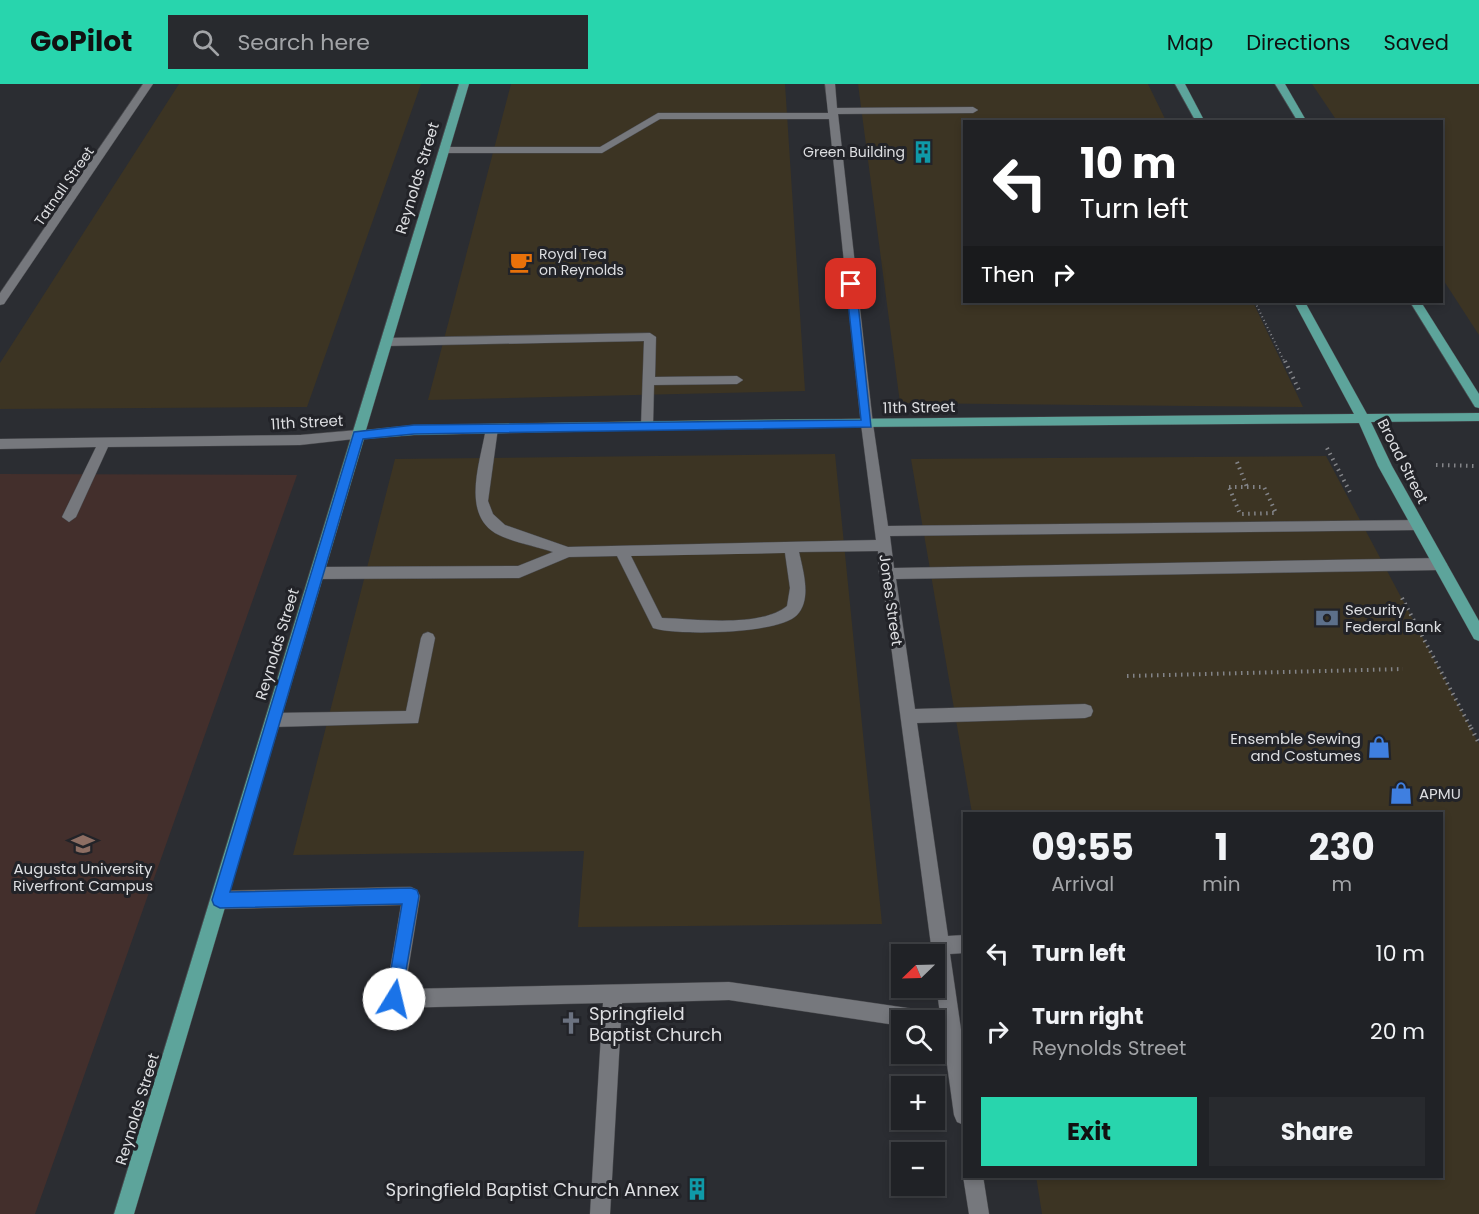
<!DOCTYPE html>
<html lang="en">
<head>
<meta charset="utf-8">
<style>
	body { margin:0; font-family:Poppins,sans-serif; background:#282a2e; color:#f1f3f6; height:100vh; display:flex; flex-direction:column; font-size:22px; white-space:nowrap }
	* { box-sizing:border-box; margin:0 }
	p { font-size:20px; color:#a2a4a7 }
	.icon { flex:none; width:33px; height:33px; fill:none; stroke:currentColor; stroke-width:2; stroke-linecap:round; stroke-linejoin:round }
	.map { position:relative; flex:1; overflow:hidden }
	.panel { position:absolute; left:963px; top:728px; width:480px; height:366px; display:flex; flex-direction:column; background:#202226; border-radius:0px; box-shadow:0 3px 9px #0003,0 0 0 2px #3d3f43 }
	.panel>* { flex:none }
	.hud { position:absolute; left:963px; top:36px; width:480px; height:183px; border-radius:0px; box-shadow:0 3px 9px #0003,0 0 0 2px #3d3f43; background:#202124; color:#fff; overflow:hidden }
	.needle { width:39px; rotate:247deg }
	.buttons { position:absolute; left:891px; top:860px; display:grid; gap:12px }
	.buttons a { display:grid; place-items:center; width:54px; height:54px; border-radius:0px; background:#202226; box-shadow:0 3px 9px #0003,0 0 0 2px #3d3f43; font-size:30px }
	.pin { position:absolute; display:grid; place-items:center; width:51px; height:51px; color:#fff; margin:-26px; border-radius:12px; box-shadow:0 3px 9px #0006 }
	.me { position:absolute; width:66px; margin:-33px; rotate:9deg; stroke-linejoin:round; filter:drop-shadow(0 0 4px #0008) }
	.turn { display:flex; align-items:center; gap:21px; height:126px; padding:0 18px; font-size:27px }
	.turn .icon { width:78px; height:78px; stroke-width:2.5 }
	.turn b { display:block; font-size:42px; line-height:51px }
	.then { display:flex; align-items:center; height:57px; padding:0 18px; background:#0003; gap:12px; font-size:22px }
	.eta { display:flex; justify-content:space-evenly; align-items:center; height:102px; text-align:center }
	.eta b { font-size:36px; font-weight:700; line-height:42px }
	.button { display:flex; gap:12px; margin-top:auto; padding:12px 18px }
	.button a { flex:1; height:69px; border-radius:0px; background:#28d5ad; color:#111; font-size:24px; font-weight:700; line-height:69px; text-align:center }
	.button a+a { background:#282a2e; color:#f1f3f6 }
	ul { padding:0; list-style:none }
	li { display:flex; align-items:center; gap:18px; height:78px; padding:0 18px }
	li div { flex:1 }
	li b { display:block; font-size:22px }
	li em { font-style:normal }
	header { display:flex; align-items:center; gap:36px; box-sizing:border-box; height:84px; padding:0 30px; background:#28d5ad; color:#111 }
	header strong { font-size:28px }
	nav { display:flex; gap:33px; margin-inline-start:auto; font-size:21px }
	.search { width:420px; height:54px; background:#282a2e; display:flex; align-items:center; gap:15px; box-sizing:border-box; padding:0 21px; border-radius:0px; color:#a2a4a7; font-size:22px }
	.map>svg:first-child { display:block }
	.commercial { fill:#3c3423 }
	.education { fill:#432f2c }
	.lines { fill:none; stroke-linecap:round; stroke-linejoin:round }
	.minor-casing { stroke:#48494d; stroke-width:1 }
	.major-casing { stroke:#48494d; stroke-width:1 }
	.path-far2 { stroke:#838488; stroke-width:2; stroke-dasharray:1 3; stroke-linecap:butt }
	.path-far1 { stroke:#838488; stroke-width:4; stroke-dasharray:1.5 4.5; stroke-linecap:butt }
	.path { stroke:#838488; stroke-width:4.5; stroke-dasharray:1.5 5; stroke-linecap:butt }
	.minor { fill:#76787d; fill-rule:evenodd }
	.major { fill:#5da49b; fill-rule:evenodd }
	.route { fill:#1a73e8; stroke:#114b97; stroke-width:1.5 }
	.labels { text-anchor:middle; dominant-baseline:central; stroke-width:6; stroke-linejoin:round; paint-order:stroke }
	.far-poi-label { font-size:14px; fill:#dddee1; stroke:#222328; text-anchor:end }
	.far-street-label { font-size:14px; fill:#dddee1; stroke:#222328 }
	.street-label { font-size:15px; fill:#dddee1; stroke:#222328 }
	.poi-label { font-size:15px; fill:#dddee1; stroke:#222328; text-anchor:start }
	.near-poi-label { font-size:18px; fill:#dddee1; stroke:#222328; text-anchor:start }
</style>
</head>
<body>
<header>
<strong>GoPilot</strong>
<div class="search"><svg class="icon" aria-label="search" viewBox="0 0 24 24"><circle cx="10" cy="10" r="6"/><path d="M15 15l6 6"/></svg>Search here</div>
<nav><a>Map</a><a>Directions</a><a>Saved</a></nav>
</header>
<div class="map">
<svg width="1479" height="1130" viewBox="0 0 1479 1130">
	<rect width="100%" height="100%" fill="#2b2d32"/>
	<g class="commercial">
		<polygon points="179,0 421,0 307,323 0,325 0,279"/>
		<polygon points="511,0 785,0 805,307 428,316"/>
		<polygon points="858,0 1148,0 1166,37 964,38 964,218 1253,218 1303,323 900,319"/>
		<polygon points="1312,0 1479,0 1479,251 1442,194 1442,38 1337,37"/>
		<polygon points="835,370 882,840 578,843 584,767 293,771 395,375"/>
		<polygon points="1326,372 1479,660 1479,1130 1042,1130 1036,1092 1442,1092 1442,729 972,729 911,375"/>
	</g>
	<polygon class="education" points="0,390 297,391 35,1130 0,1130"/>
	<g class="lines">
		<g class="minor-casing">
			<g id="minor">
				<polygon points="143,0 153,0 4,220 0,221 0,209"/>
				<path d="M825,0H835L837,24L973,23L978,26L973,29L838,30L873,340L888,442L1418,436L1425,441L1418,446L890,452L894,484L1440,474L1447,480L1440,486L896,495L915,625L1085,620L1091,622L1093,627L1091,632L1085,634L917,639L948,852L964,851V869L950,870L964,966V1041L957,1038L954,1031L934,886V870H932L931,861L882,494L879,490L878,467L799,468C803,487 812,515 797,531C780,550 677,552 653,544L617,472L569,473L519,494L318,495L311,489L318,483L518,482L553,468C535,462 511,458 495,449C461,428 481,376 486,344L492,340L498,344L488,417L493,430L505,441L568,463L876,456L861,340L829,35H660L602,69H444L439,66L444,63H600L658,29H828ZM785,469L790,504L787,522C760,544 696,535 662,534L631,472Z"/>
				<polygon points="650,249 656,253 655,293 737,292 743,296 737,300 654,301 653,342 647,346 641,342 644,257 387,262 381,258 387,254"/>
				<polygon points="358,346 364,351 363,354 300,361 108,363 76,433 69,438 62,433 96,363 0,365 0,355 300,351"/>
				<polygon points="428,548 433,550 435,554 418,639 273,643 267,641 265,636 267,631 273,629 406,627 421,554 423,550"/>
				<polygon points="411,803 417,806 420,812 405,905 729,898 928,927 935,929 937,936 934,943 934,936 902,936 902,942 729,916 622,919 610,1130 590,1130 603,919 394,924 387,922 385,915 401,821 220,825 214,822 211,816 214,810 220,807"/>
				<polygon points="964,1088 964,1092 983,1092 989,1130 969,1130 963,1092"/>
			</g>
		</g>
		<g class="major-casing">
			<g id="major">
				<polygon points="459,0 469,0 366,346 414,341 738,336 1354,330 1294,218 1305,218 1367,330 1479,329 1479,337 1371,338 1392,382 1479,537 1479,557 1474,555 1378,382 1359,339 738,344 414,351 364,355 134,1130 114,1130"/>
				<polygon points="1175,0 1185,0 1205,38 1196,38"/>
				<polygon points="1275,0 1285,0 1307,38 1298,38"/>
				<polygon points="1410,218 1421,218 1479,310 1479,324 1475,323"/>
			</g>
		</g>
		<polyline class="path-far2" points="1255,218 1285,279"/>
		<g class="path-far1">
			<polyline points="1285,277 1299,306"/>
			<polyline points="1327,364 1351,410"/>
			<polyline points="1237,378 1247,403"/>
			<polyline points="1436,381 1477,382"/>
			<polygon points="1229,403 1264,403 1276,429 1240,430"/>
			<polyline points="1402,514 1472,646"/>
			<polyline points="1127,592 1403,585"/>
		</g>
		<polyline class="path" points="1471,644 1479,659"/>
		<use href="#minor" class="minor"/>
		<use href="#major" class="major"/>
	</g>
	<polygon class="route" points="851,196 856,200 871,343 414,350 363,355 230,808 411,804 417,806 419,812 400,921 394,923 388,921 386,915 402,820 220,824 214,821 212,816 354,348 414,341 861,336 846,200"/>
	<defs>
		<g id="building-bare" transform="scale(1.8)"><path d="M-4-6H4V6H1V3H-1V6H-4ZM-2.5-4.3h1.7v1.8h-1.7ZM.8-4.3h1.7v1.8H.8ZM-2.5-1h1.7V.8h-1.7ZM.8-1h1.7V.8H.8Z" fill="#0f9aa8" stroke="#222328" stroke-width="2.5" paint-order="stroke"/></g>
		<g id="cafe-bare" transform="scale(1.8)"><path d="M-5.5-4.5H6V0H3Q3 3.5 0 3.5H-2.5Q-5.5 3.5-5.5 0ZM3-3.2v2h1.7v-2ZM-6 4.5H4V6H-6Z" fill="#e8710a" stroke="#222328" stroke-width="2.5" paint-order="stroke"/></g>
		<g id="bank-bare" transform="scale(1.8)"><path d="M-6-4H6V4H-6ZM0-2.3a2.3 2.3 0 1 0 0 4.6a2.3 2.3 0 1 0 0-4.6Z" fill="#5c6f8a" stroke="#222328" stroke-width="2.5" paint-order="stroke"/></g>
		<g id="shop-bare" transform="scale(1.8)"><path d="M-5-2.5h2.3a2.7 3.5 0 0 1 5.4 0H5L5.5 6h-11ZM-1.5-2.5h3a1.5 2.3 0 0 0-3 0Z" fill="#3f7fe0" stroke="#222328" stroke-width="2.5" paint-order="stroke"/></g>
		<g id="university-bare" transform="scale(1.8)"><path d="M0-5L7-2L0 1L-7-2ZM-4 1L0 2.5L4 1V4Q0 6-4 4Z" fill="#8d6e63" stroke="#222328" stroke-width="2.5" paint-order="stroke"/></g>
		<g id="church-bare" transform="scale(1.8)"><path d="M-1.2-6h2.4v3.5h3.3v2.4h-3.3V6h-2.4V-.1h-3.3v-2.4h3.3Z" fill="#6b7280" stroke="#222328" stroke-width="2.5" paint-order="stroke"/></g>
	</defs>
	<g fill-rule="evenodd">
		<use href="#building-bare" x="923" y="68"/>
		<use href="#cafe-bare" x="521" y="178"/>
		<use href="#bank-bare" x="1327" y="534"/>
		<use href="#shop-bare" x="1379" y="663"/>
		<use href="#shop-bare" x="1401" y="709"/>
		<use href="#university-bare" x="83" y="760"/>
		<use href="#church-bare" x="571" y="939"/>
		<use href="#building-bare" x="697" y="1105"/>
	</g>
	<g class="labels">
		<g class="far-poi-label">
			<text x="905" y="68">Green Building</text>
			<text x="539" y="170" text-anchor="start">Royal Tea<tspan x="539" dy="16">on Reynolds</tspan></text>
		</g>
		<g class="far-street-label">
			<text transform="translate(64 102) rotate(-55)">Tatnall Street</text>
		</g>
		<g class="street-label">
			<text transform="translate(417 94) rotate(-73)">Reynolds Street</text>
			<text transform="translate(919 323) rotate(-1)">11th Street</text>
			<text transform="translate(307 338) rotate(-3)">11th Street</text>
			<text transform="translate(1403 377) rotate(63)">Broad Street</text>
			<text transform="translate(891 516) rotate(82)">Jones Street</text>
			<text transform="translate(277 560) rotate(-73)">Reynolds Street</text>
			<text transform="translate(137 1025) rotate(-73)">Reynolds Street</text>
		</g>
		<g class="poi-label">
			<text x="1345" y="525">Security<tspan x="1345" dy="17">Federal Bank</tspan></text>
			<text x="1361" y="654" text-anchor="end">Ensemble Sewing<tspan x="1361" dy="17">and Costumes</tspan></text>
			<text x="1419" y="709">APMU</text>
			<text x="83" y="784" text-anchor="middle">Augusta University<tspan x="83" dy="17">Riverfront Campus</tspan></text>
		</g>
		<g class="near-poi-label">
			<text x="589" y="929">Springfield<tspan x="589" dy="21">Baptist Church</tspan></text>
			<text x="679" y="1105" text-anchor="end">Springfield Baptist Church Annex</text>
		</g>
	</g>
</svg>
<div class="buttons">
<a><svg class="needle" viewBox="-14 -14 28 28"><path d="M0-13l5 13h-10z" fill="#e53935"/><path d="M0 13l5-13h-10z" fill="#a2a4a7"/></svg></a>
<a><svg class="icon" aria-label="search" viewBox="0 0 24 24"><circle cx="10" cy="10" r="6"/><path d="M15 15l6 6"/></svg></a>
<a>+</a>
<a>−</a>
</div>
<div class="pin" style="left:851px;top:200px;background:#d93025"><svg class="icon" aria-label="arrive" viewBox="0 0 24 24"><path d="M6 21V4h12l-3 4 3 4H6"/></svg></div>
<svg class="me" style="left:394px;top:915px" viewBox="-20 -20 40 40"><circle r="19" fill="#fff"/><path d="M0-13L10 11 0 6-10 11z" fill="#1a73e8"/></svg>
<div class="hud">
<div class="turn"><svg class="icon" aria-label="left" viewBox="0 0 24 24"><path d="M17 20v-9H6M10 6l-5 5 5 5"/></svg><div><b>10 m</b>Turn left</div></div>
<div class="then">Then<svg class="icon" aria-label="right" viewBox="0 0 24 24"><path d="M7 20v-9h11M14 6l5 5-5 5"/></svg></div>
</div>
<section class="panel">
<div class="eta">
<div><b>09:55</b><p>Arrival</p></div>
<div><b>1</b><p>min</p></div>
<div><b>230</b><p>m</p></div>
</div>
<ul>
<li><svg class="icon" aria-label="left" viewBox="0 0 24 24"><path d="M17 20v-9H6M10 6l-5 5 5 5"/></svg><div><b>Turn left</b></div><em>10 m</em></li>
<li><svg class="icon" aria-label="right" viewBox="0 0 24 24"><path d="M7 20v-9h11M14 6l5 5-5 5"/></svg><div><b>Turn right</b><p>Reynolds Street</p></div><em>20 m</em></li>
</ul>
<div class="button"><a>Exit</a><a>Share</a></div>
</section>
</div>
</body>
</html>
